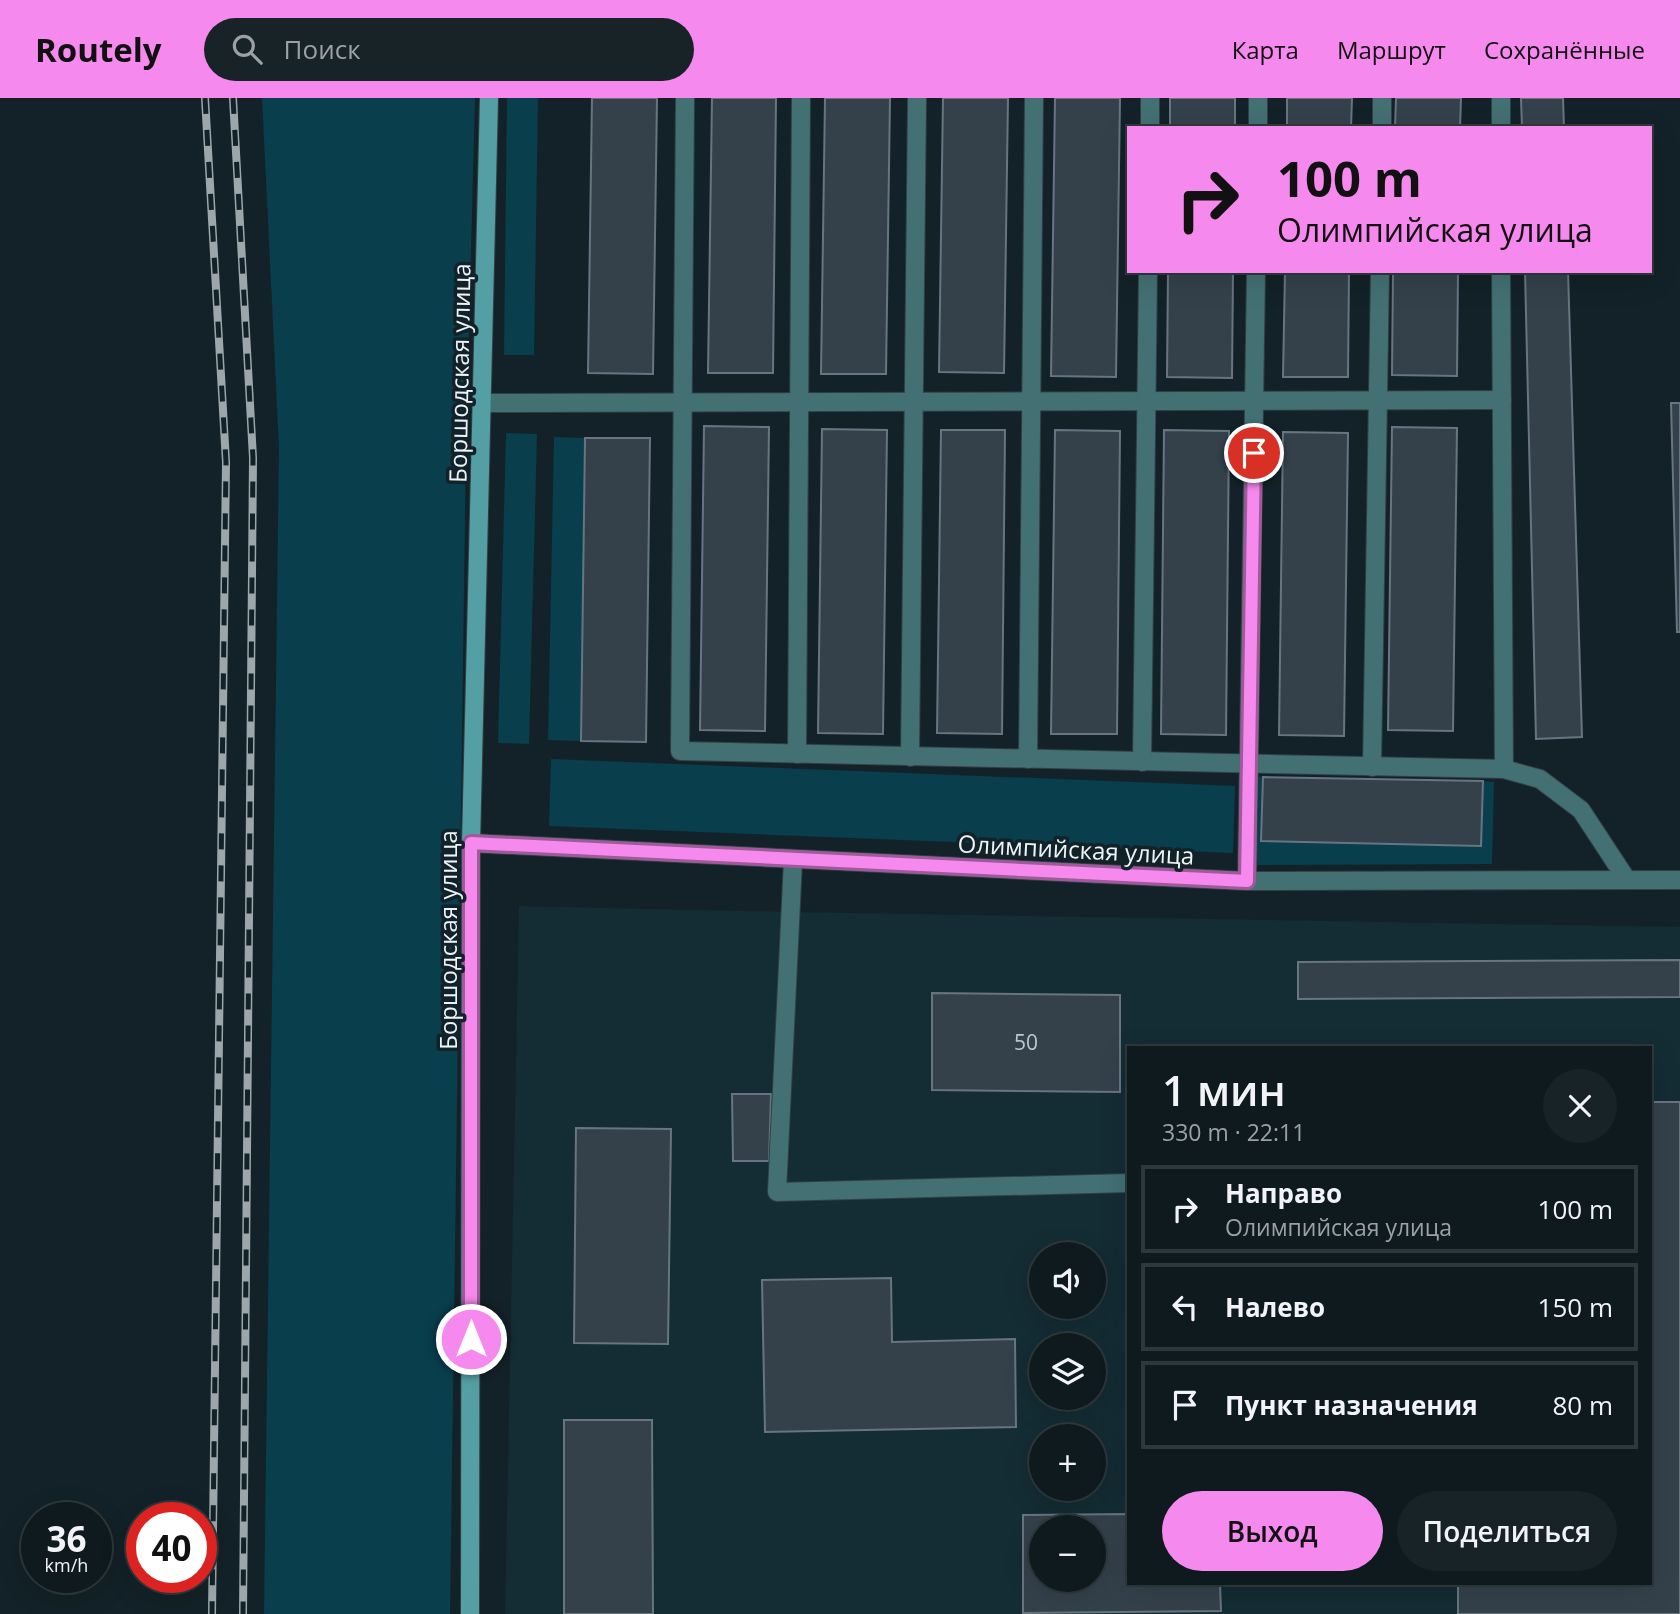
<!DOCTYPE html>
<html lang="ru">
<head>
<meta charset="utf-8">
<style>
	body { margin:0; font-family:"Open Sans",sans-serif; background:#172327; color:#f1f3f6; height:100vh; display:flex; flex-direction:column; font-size:26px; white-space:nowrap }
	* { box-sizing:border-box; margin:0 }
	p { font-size:23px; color:#9ba1a4 }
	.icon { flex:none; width:38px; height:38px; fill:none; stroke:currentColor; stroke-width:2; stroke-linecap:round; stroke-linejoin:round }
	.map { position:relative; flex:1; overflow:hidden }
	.sheet { position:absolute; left:1127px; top:948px; width:525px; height:539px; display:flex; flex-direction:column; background:#0e1a1e; border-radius:0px; box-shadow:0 7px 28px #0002,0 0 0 2px #2e383c }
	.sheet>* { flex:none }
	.guide { position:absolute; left:1127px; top:28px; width:525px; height:147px; border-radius:0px; box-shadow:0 7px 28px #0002,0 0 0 2px #2e383c; background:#f689ed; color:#111; overflow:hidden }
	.controls { position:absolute; left:1029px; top:1144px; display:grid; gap:14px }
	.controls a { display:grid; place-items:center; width:77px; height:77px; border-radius:50%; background:#0e1a1e; box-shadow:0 7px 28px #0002,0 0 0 2px #2e383c; font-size:35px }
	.speed { position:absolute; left:21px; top:1404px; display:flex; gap:14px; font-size:35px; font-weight:700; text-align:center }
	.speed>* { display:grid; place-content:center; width:91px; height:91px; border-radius:50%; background:#0e1a1e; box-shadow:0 7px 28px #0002,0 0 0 2px #2e383c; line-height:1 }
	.speed small { font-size:18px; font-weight:400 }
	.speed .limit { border:10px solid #d22; background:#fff; color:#111 }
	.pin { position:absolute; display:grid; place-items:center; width:60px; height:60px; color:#fff; margin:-30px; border:4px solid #fff; border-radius:50%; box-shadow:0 2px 7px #0007 }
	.me { position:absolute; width:77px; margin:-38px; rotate:0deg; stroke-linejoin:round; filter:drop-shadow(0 0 5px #0008) }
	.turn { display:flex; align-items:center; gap:24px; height:147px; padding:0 35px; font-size:32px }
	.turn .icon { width:91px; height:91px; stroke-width:2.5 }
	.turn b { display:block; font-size:49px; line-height:60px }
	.round { display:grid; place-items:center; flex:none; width:74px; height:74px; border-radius:37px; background:#172327 }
	.overview { display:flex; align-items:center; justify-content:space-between; height:119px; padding:0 35px }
	h1 { font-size:42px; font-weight:600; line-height:52px }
	.action { display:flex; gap:14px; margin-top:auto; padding:14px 35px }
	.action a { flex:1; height:80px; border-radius:42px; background:#f689ed; color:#111; font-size:28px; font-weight:600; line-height:80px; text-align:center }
	.action a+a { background:#172327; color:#f1f3f6 }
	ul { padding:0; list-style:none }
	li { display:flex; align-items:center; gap:21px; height:88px; margin:0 14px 10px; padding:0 21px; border:4px solid #2e383c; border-radius:0px }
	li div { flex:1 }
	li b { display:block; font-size:26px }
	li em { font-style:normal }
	header { display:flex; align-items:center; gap:42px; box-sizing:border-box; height:98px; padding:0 35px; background:#f689ed; color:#111 }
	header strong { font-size:33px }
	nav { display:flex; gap:38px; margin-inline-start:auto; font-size:24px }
	.search { width:490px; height:63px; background:#172327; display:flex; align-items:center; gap:18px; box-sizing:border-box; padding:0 24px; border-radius:38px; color:#9ba1a4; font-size:26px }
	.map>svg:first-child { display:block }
	.built { fill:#142c34; fill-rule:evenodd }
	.green { fill:#093e4d }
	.building { fill:#34414b; stroke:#687581; stroke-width:2; fill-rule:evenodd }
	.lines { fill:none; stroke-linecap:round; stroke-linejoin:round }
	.lane-casing { stroke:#314045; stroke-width:20 }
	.street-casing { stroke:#314045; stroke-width:20 }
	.secondary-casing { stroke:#314045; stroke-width:20 }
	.lane { stroke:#437073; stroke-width:18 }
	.street { stroke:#437073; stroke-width:18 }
	.secondary { stroke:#539fa3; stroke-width:18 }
	.rail-casing { stroke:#9ba7ab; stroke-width:8 }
	.rail { stroke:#132228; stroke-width:5; stroke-dasharray:16; stroke-linecap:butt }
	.route-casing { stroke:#a0599a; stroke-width:18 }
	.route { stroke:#f689ed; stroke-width:12 }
	.labels { text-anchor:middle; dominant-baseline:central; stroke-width:7; stroke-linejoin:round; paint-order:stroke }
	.number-label { font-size:21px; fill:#bdc8ce }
	.street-label { font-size:24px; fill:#ebf5f9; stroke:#132228 }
</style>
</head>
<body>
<header>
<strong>Routely</strong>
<div class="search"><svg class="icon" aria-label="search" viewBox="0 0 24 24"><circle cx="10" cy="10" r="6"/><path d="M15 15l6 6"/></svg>Поиск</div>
<nav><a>Карта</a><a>Маршрут</a><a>Сохранённые</a></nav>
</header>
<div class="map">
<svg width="1680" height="1516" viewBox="0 0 1680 1516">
	<rect width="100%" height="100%" fill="#132228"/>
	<path class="built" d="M519,808L792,814L1680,829V1516H505ZM1129,950H1650V1486H1129ZM1041,1157H1094V1209H1041ZM1041,1248H1094V1300H1041ZM1041,1339H1094V1391H1041ZM1041,1430H1094V1482H1041Z"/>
	<g class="green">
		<polygon points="262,0 475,0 466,346 450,1516 264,1516 279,349"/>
		<polygon points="507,0 538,0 534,257 504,257"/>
		<polygon points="506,335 537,336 529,646 498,645"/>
		<polygon points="554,339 585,340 581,643 548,642"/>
		<polygon points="551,661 1235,688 1233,755 549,728"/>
		<polygon points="1255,678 1263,679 1261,742 1481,748 1483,683 1494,684 1492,766 1253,767"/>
	</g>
	<g class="building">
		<polygon points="592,0 657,0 653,276 588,275"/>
		<polygon points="712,0 776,0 773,275 708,275"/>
		<polygon points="825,0 890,0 886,276 821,276"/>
		<polygon points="943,0 1008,0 1004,275 939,274"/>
		<polygon points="1055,0 1120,0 1116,279 1051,278"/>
		<rect x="1170" y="0" width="65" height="30"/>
		<polygon points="1287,0 1352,0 1351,30 1287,30"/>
		<polygon points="1396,0 1461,0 1460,30 1395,30"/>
		<polygon points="1521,0 1563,0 1564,30 1522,30"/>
		<polygon points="1168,173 1233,173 1232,280 1167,279"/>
		<polygon points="1285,173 1349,173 1348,279 1283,279"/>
		<polygon points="1393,173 1458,173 1457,278 1392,277"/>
		<polygon points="1525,173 1568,173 1582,639 1536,641"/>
		<polygon points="1671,305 1680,305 1680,534 1677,534"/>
		<polygon points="704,328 769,329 765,633 700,632"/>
		<polygon points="1392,329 1457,330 1453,633 1388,632"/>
		<polygon points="822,331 887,332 883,636 818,635"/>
		<polygon points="941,332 1005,332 1002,636 937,635"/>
		<polygon points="1055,332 1120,333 1117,636 1051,636"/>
		<polygon points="1164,332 1229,333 1226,637 1161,636"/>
		<polygon points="1283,334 1348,335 1344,638 1279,637"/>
		<polygon points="585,340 650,340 646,644 581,643"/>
		<polygon points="1263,679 1483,683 1481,748 1261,743"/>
		<polygon points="1680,862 1680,899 1298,901 1298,864"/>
		<polygon points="932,895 1120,897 1120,994 932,992"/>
		<polygon points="732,996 771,996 769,1063 733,1063"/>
		<polygon points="1650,1004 1680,1004 1680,1516 1458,1516 1458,1486 1650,1486"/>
		<polygon points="576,1030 671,1031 668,1246 574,1245"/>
		<polygon points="891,1180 892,1244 1015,1241 1016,1329 765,1334 762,1182"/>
		<polygon points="564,1322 652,1322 653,1516 564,1516"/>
		<path d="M1129,1416V1486H1220L1221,1513L1023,1515V1417ZM1041,1430H1094V1482H1041Z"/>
	</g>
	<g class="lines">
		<g class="lane-casing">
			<g id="lane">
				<polyline points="685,0 680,653 1504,671"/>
				<polyline points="1501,0 1501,30"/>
				<polyline points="1150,30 1150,0"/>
				<polyline points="1258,30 1258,0"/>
				<polyline points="1382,30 1382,0"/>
				<polyline points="1501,173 1504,671 1540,681 1581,712 1627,782"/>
				<polyline points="482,305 1502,302"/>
				<polyline points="797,656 801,0"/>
				<polyline points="910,659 917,0"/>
				<polyline points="1028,661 1034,0"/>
				<polyline points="1142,664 1148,173"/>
				<polyline points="1372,669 1380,173"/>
				<polyline points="793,763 777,1094 1129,1085"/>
				<polyline points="1247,783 1256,173"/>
			</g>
		</g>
		<g class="street-casing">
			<polyline id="street" points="471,745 1247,783 1680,782"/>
		</g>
		<g class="secondary-casing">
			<polyline id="secondary" points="470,1516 471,745 489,0"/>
		</g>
		<use href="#lane" class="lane"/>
		<use href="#street" class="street"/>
		<use href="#secondary" class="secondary"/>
		<g class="rail-casing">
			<g id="rail">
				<polyline points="205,0 226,364 212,1516"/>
				<polyline points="233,0 253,360 243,1516"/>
			</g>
		</g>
		<use href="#rail" class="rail"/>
	</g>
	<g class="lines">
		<g class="route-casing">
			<polyline id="route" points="471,1241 471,745 1247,783 1254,355"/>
		</g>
		<use href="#route" class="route"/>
	</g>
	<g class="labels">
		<g class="number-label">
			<text x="1026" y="944">50</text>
		</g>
		<g class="street-label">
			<text transform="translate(459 275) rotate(-89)">Боршодская улица</text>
			<text transform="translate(1076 751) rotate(3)">Олимпийская улица</text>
			<text transform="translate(447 842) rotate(-90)">Боршодская улица</text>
		</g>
	</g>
</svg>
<div class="controls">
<a><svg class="icon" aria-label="sound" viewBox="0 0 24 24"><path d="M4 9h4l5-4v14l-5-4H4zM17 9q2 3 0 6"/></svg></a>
<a><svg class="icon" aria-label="layers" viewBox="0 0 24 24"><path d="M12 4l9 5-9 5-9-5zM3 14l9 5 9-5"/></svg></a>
<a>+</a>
<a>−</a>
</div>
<div class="speed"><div>36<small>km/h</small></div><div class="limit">40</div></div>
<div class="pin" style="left:1254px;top:355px;background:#d93025"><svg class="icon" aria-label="arrive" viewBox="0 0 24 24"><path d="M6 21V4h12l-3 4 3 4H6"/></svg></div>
<svg class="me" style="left:471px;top:1241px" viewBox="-20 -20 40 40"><circle r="17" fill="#f689ed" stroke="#fff" stroke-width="3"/><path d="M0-11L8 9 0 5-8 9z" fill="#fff"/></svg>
<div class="guide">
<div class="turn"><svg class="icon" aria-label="right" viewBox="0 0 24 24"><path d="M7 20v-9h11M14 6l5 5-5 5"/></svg><div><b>100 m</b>Олимпийская улица</div></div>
</div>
<section class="sheet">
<div class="overview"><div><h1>1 мин</h1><p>330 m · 22:11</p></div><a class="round"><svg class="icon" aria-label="close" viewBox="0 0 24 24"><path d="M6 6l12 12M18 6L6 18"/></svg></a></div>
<ul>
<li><svg class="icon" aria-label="right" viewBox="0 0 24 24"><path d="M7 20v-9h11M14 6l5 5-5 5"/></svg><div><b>Направо</b><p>Олимпийская улица</p></div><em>100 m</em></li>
<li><svg class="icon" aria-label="left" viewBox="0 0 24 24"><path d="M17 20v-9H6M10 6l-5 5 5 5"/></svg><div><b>Налево</b></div><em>150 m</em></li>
<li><svg class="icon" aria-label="arrive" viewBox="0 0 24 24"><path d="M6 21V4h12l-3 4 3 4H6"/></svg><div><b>Пункт назначения</b></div><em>80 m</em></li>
</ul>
<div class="action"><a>Выход</a><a>Поделиться</a></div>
</section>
</div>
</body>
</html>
